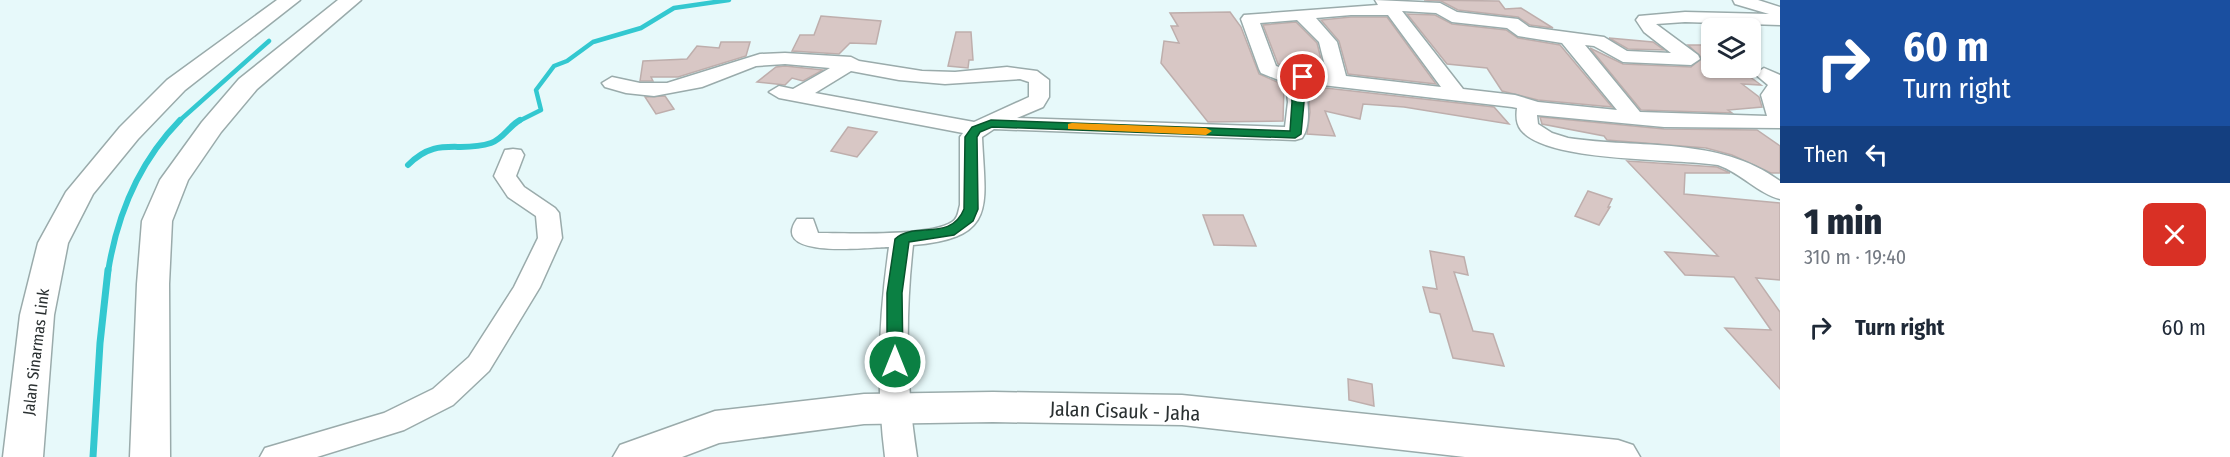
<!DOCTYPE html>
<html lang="en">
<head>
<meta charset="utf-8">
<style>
	body { margin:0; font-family:"Fira Sans Condensed",sans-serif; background:#f6f6f7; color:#1f2937; height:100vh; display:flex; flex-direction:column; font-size:22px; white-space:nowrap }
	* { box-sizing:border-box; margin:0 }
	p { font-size:20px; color:#747a83 }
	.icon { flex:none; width:33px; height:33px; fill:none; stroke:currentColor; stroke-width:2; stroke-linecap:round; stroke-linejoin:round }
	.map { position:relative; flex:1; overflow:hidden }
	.details { display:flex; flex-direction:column; background:#fff; width:450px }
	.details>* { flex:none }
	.guide { background:#1a4fa0; color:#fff; overflow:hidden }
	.buttons { position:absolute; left:1701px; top:18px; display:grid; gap:12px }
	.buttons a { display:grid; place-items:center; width:60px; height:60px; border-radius:9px; background:#fff; box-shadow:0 2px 4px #0004; font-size:30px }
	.pin { position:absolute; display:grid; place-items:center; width:51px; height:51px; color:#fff; margin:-26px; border:3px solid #fff; border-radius:50%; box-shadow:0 2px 6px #0007 }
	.me { position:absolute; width:66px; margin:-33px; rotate:0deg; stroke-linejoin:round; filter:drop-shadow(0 0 4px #0008) }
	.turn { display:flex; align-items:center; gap:21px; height:126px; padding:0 24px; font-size:27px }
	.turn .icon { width:78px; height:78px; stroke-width:2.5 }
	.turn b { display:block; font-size:42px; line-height:51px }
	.then { display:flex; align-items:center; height:57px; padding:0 24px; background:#0003; gap:12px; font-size:22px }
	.round { display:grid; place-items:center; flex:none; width:63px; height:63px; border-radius:9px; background:#f6f6f7 }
	.headline { display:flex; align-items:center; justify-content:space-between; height:102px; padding:0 24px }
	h1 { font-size:36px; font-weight:800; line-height:45px }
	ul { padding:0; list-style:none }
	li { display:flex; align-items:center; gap:18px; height:84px; padding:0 24px }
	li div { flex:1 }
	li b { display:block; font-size:22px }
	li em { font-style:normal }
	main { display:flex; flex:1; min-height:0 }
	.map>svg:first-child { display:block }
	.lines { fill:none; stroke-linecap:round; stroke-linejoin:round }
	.stream-far2 { stroke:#33c8d0; stroke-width:4.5 }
	.stream-far1 { stroke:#33c8d0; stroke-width:6 }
	.stream { stroke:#33c8d0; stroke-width:7 }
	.building { fill:#d8c7c5; stroke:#beaeac; stroke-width:1.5 }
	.minor-casing { stroke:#9aabab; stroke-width:3 }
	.tertiary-casing { stroke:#9aabab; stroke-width:3 }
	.primary-casing { stroke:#9aabab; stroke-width:3 }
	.minor { fill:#fff; fill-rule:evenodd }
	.tertiary { fill:#fff; fill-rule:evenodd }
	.primary { fill:#fff; fill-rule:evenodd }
	.route { fill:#0b8043; stroke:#07532c; stroke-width:1.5 }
	.slow { fill:#f59e0b }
	.labels { text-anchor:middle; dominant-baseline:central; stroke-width:4.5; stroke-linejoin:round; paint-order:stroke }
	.street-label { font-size:16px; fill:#2a3031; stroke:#fff }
	.near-street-label { font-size:20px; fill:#2a3031; stroke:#fff }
</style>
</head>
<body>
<main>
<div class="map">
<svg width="1780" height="457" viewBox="0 0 1780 457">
	<rect width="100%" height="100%" fill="#e7f9fa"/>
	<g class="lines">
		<g class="stream-far2">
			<polyline points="178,122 269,41"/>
			<polyline points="517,122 541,110 536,90 554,66 567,61 593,42 641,28 674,8 729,0"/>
		</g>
		<g class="stream-far1">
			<path d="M408,165C438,135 458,154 491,143C503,139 509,126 520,120"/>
			<path d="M108,272C117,215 140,161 180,120"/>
		</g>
		<polyline class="stream" points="93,457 100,343 108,270"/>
	</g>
	<g class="building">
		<polygon points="1424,0 1499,1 1505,9 1521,8 1553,28 1530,25 1518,17 1458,10 1441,1"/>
		<polygon points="1230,12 1241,27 1259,74 1284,85 1283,121 1208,122 1161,63 1164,41 1179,43 1171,26 1178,26 1170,13"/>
		<polygon points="1407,14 1435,15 1452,24 1506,30 1518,38 1560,45 1612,107 1538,100 1502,91 1487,68 1447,64"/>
		<polygon points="821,16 881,21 876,44 850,43 839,54 792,51 800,35 814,35"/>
		<polygon points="1351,17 1387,17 1436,84 1348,74 1339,41 1321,20"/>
		<polygon points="1296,22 1317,43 1324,71 1278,64 1263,25"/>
		<polygon points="956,32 971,32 973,60 969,60 968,68 948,66"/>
		<polygon points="1609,38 1653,42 1664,50 1628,49"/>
		<polygon points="721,42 750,42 746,56 678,77 651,77 653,81 640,81 643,61 687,59 697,46 719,48"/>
		<polygon points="1688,45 1702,45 1712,51 1712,68 1738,68 1761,85 1742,84 1759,97 1762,107 1728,110 1732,113 1641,110 1590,48 1623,64 1691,67 1702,58"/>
		<polygon points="785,66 823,70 803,81 792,78 785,85 757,82 776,67"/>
		<polygon points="1308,86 1494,107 1509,124 1404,107 1363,104 1360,119 1325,111 1335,136 1307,134 1310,112"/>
		<polygon points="665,96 674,109 656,114 645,97"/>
		<polygon points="1540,117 1664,129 1757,130 1780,146 1780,173 1771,173 1732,155 1706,148 1607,140 1604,136 1542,124"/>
		<polygon points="848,127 877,132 857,157 831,151"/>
		<polygon points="1627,161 1717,167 1730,173 1685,173 1684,194 1780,203 1780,280 1756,278 1780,312 1780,389 1725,328 1771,330 1734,277 1685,275 1665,252 1718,256"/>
		<polygon points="1588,191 1612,199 1608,207 1610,207 1599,225 1575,216"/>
		<polygon points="1203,215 1243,215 1256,246 1214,245"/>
		<polygon points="1430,251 1464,257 1468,275 1454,272 1473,331 1493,334 1504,366 1453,358 1440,314 1430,312 1423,287 1437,289"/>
		<polygon points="1348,379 1372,384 1374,406 1349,400"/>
	</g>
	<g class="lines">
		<g class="minor-casing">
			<g id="minor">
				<path d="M1375,0L1440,3L1457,12L1518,19L1529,27L1604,37L1627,51L1671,53L1644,32L1636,20L1639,16L1685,12L1769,14L1735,4L1733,0H1758L1780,7V25L1685,22L1656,24L1698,55L1700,59L1691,65L1623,62L1594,46L1585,45L1640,112L1767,116L1761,95L1768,85L1755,74L1764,68L1780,75V128L1664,127L1537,115L1538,124L1552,133L1568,138C1640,149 1719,136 1780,181V199C1759,194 1741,173 1718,165C1675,158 1548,163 1521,130C1516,124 1516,116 1517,108L1512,107L1305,83C1307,99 1312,125 1302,138L1295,140L994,129L982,137C985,206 998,238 913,245C905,316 906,387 917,457H885C876,387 879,316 889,247C872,247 768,260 797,219H813L818,233C849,233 929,237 952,222C958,218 958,212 960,205V137L963,133L779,98L769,92L779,86L793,89L830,68L785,64L756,66L702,87L654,96L626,93L605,87L602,83L612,77L640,83H667L760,54L785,53L851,57L859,61L922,71L955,72L1007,67L1037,71L1049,80V97L1043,107L1017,118L1285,127L1288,102L1286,83L1261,73L1259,69L1241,19L1244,15L1378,5ZM1402,11L1436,13L1452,22L1507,28L1518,36L1562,43L1617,110L1538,102L1515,95L1463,89ZM1351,15H1388L1441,87L1346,76L1337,42L1316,18ZM1297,20L1319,42L1327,74C1306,72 1295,73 1276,66L1260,23ZM851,71L899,80L945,84L1020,79L1029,82V97L974,122L815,93Z"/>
				<polygon points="513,149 521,150 524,155 516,176 524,187 555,208 559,213 562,238 540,287 489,371 453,405 404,430 317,457 260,457 265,448 384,413 433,389 469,357 514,287 538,238 536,216 508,197 494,176 505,150"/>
			</g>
		</g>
		<g class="tertiary-casing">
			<g id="tertiary">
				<polygon points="277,0 300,0 185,90 138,139 93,194 68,243 54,315 43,457 3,457 20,315 38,243 66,192 120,127 167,80"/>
				<polygon points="338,0 361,0 257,89 221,132 188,180 172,221 169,284 170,457 130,457 137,284 142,221 160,180 202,122 239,79"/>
			</g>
		</g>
		<g class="primary-casing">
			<polygon id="primary" points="993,392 1182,395 1618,440 1633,445 1640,457 1465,457 1182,425 993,422 864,424 719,443 682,457 613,457 620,445 715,411 864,394"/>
		</g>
		<use href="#minor" class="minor"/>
		<use href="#tertiary" class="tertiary"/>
		<use href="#primary" class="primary"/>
	</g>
	<path class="route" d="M1303,73L1309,77L1300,81L1304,102L1301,134L1295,138L992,127L980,132L977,137L978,209L973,221L954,235L909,242L902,293L903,362L900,366H889L887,362V293L895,239C914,221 951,242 964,209L965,137L972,127L991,120L1290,131L1292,102L1290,80Z"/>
	<polygon class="slow" points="1072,123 1206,128 1212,131 1206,135 1068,129 1068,124"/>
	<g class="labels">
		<g class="street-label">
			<text transform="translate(36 352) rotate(-83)">Jalan Sinarmas Link</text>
		</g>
		<g class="near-street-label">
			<text transform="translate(1125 411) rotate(2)">Jalan Cisauk - Jaha</text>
		</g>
	</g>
</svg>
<div class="buttons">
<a><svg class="icon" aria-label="layers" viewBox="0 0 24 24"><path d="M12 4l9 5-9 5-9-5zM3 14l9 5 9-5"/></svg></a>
</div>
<div class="pin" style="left:1303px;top:77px;background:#d93025"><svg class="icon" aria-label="arrive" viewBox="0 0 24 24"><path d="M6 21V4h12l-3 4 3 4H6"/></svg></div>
<svg class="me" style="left:895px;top:362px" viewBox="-20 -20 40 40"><circle r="17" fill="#0b8043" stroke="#fff" stroke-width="3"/><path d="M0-11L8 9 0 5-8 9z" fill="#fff"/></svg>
</div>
<section class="details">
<div class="guide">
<div class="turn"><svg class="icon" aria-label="right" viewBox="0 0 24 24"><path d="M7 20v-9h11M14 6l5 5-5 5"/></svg><div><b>60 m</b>Turn right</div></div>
<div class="then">Then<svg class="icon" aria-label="left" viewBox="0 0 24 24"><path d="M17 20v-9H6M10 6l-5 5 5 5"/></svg></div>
</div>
<div class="headline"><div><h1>1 min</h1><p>310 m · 19:40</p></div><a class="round" style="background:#d93025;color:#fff"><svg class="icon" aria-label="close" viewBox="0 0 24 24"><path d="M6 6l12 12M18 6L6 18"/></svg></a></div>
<ul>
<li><svg class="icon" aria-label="right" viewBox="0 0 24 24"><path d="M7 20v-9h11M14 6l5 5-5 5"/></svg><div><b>Turn right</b></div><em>60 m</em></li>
</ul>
</section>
</main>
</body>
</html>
